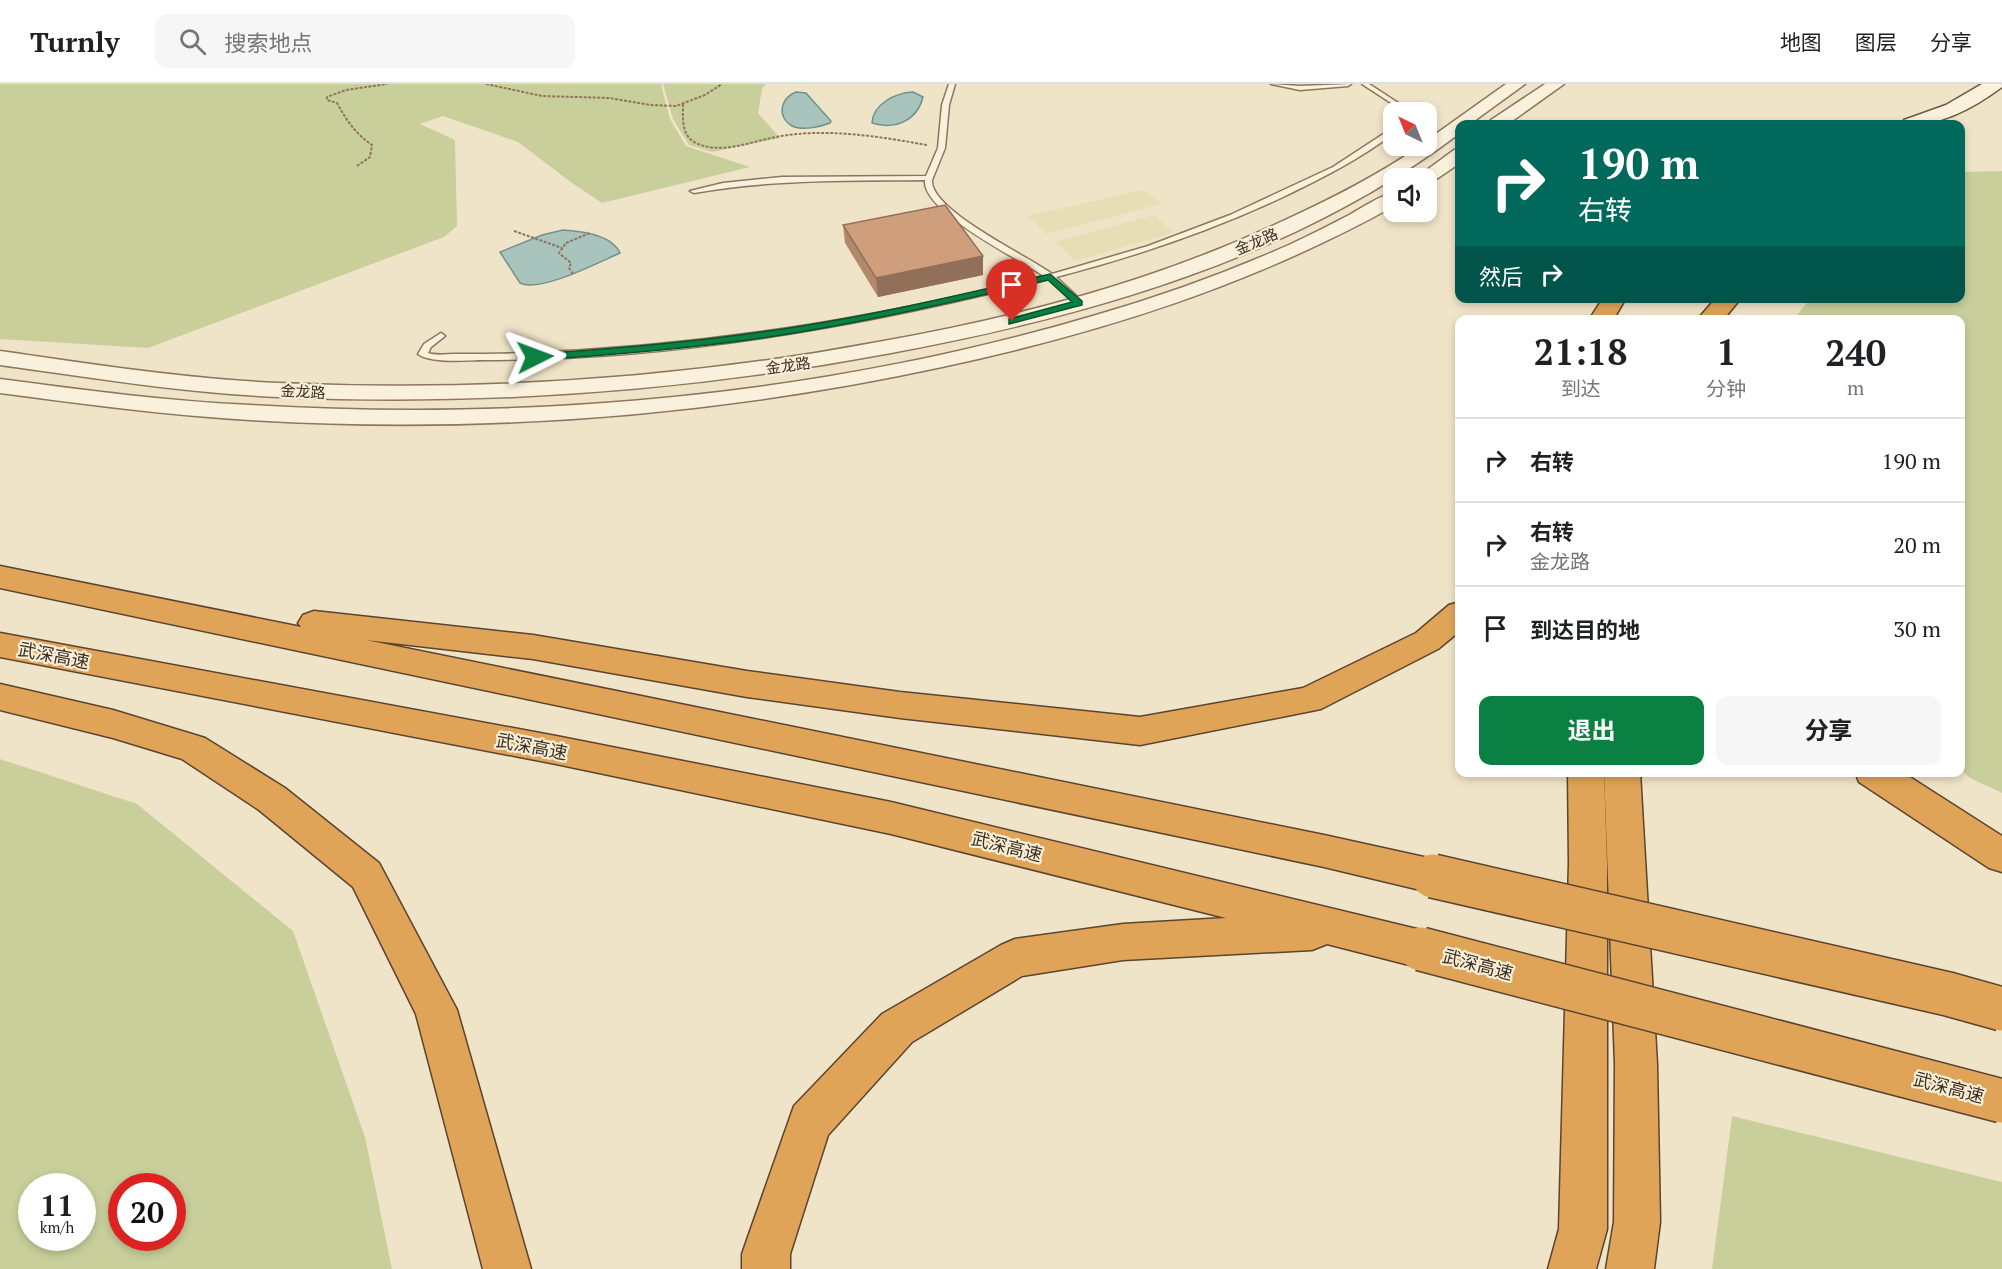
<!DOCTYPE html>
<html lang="zh">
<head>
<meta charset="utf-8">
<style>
	body { margin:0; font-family:"PT Serif","Noto Sans SC",serif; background:#f6f6f6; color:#202124; height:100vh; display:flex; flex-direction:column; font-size:22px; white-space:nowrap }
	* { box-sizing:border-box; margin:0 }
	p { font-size:20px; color:#757577 }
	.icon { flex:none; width:33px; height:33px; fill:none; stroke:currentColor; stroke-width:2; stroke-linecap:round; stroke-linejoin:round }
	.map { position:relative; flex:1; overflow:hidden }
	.drawer { position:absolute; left:1455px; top:231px; width:510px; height:462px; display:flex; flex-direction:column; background:#fff; border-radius:12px; box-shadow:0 3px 9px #0003 }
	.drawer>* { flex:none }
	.guide { position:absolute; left:1455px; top:36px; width:510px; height:183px; border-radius:12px; box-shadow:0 3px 9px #0003; background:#00695c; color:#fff; overflow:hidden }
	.needle { width:39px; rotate:317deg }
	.buttons { position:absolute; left:1383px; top:18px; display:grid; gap:12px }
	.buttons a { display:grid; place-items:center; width:54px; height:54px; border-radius:12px; background:#fff; box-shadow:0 3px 9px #0003; font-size:30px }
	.speed { position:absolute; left:18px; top:1089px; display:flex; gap:12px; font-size:30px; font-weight:700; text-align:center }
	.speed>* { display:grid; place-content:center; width:78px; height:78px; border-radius:50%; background:#fff; box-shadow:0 3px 9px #0003; line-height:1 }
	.speed small { font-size:15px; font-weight:400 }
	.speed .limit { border:9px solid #d22; background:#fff; color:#111 }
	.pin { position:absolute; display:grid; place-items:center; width:51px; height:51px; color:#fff; margin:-62px -26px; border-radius:50% 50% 50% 0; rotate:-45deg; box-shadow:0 0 6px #0007 }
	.pin .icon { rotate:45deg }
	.me { position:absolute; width:66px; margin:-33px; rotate:87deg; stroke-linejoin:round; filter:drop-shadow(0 0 4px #0008) }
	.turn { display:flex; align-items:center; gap:21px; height:126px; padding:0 24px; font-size:27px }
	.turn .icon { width:78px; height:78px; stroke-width:2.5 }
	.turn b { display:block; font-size:42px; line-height:51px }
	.then { display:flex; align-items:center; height:57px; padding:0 24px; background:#0003; gap:12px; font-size:22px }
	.eta { display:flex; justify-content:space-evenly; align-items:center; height:102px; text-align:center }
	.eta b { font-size:36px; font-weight:700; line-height:42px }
	.button { display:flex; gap:12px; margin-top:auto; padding:12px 24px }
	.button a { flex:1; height:69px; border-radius:12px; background:#0b8043; color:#fff; font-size:24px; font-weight:700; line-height:69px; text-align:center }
	.button a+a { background:#f6f6f6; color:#202124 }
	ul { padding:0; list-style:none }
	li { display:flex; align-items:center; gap:18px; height:84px; padding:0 24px; border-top:2px solid #e0e0e0 }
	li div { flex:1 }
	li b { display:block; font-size:22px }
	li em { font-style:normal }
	header { display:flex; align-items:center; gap:36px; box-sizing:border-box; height:84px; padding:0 30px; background:#fff; border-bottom:2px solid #e0e0e0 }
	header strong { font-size:28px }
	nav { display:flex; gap:33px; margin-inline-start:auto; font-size:21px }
	.search { width:420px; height:54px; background:#f6f6f6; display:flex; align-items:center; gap:15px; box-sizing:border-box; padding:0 21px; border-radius:12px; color:#757577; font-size:22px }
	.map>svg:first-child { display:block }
	.farmland { fill:#e6deb5 }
	.green { fill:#c9cf9b; fill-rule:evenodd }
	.water { fill:#a9c4bc; stroke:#6f938a; stroke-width:1.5 }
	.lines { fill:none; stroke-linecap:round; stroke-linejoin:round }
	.service-casing { stroke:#8d765c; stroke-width:3 }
	.tertiary-casing { stroke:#8d765c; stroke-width:3 }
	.secondary-casing { stroke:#6f573f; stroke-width:3 }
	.motorway-casing { stroke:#5b4430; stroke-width:3 }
	.path { stroke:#8d765c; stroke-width:2; stroke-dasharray:3 1.5; stroke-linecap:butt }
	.service { fill:#faf1dc; fill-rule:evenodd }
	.tertiary { fill:#faf1dc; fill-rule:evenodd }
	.secondary { fill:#faf1dc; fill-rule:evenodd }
	.motorway { fill:#e0a458; fill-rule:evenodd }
	.motorway-bridge-casing { stroke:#5b4430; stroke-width:46; stroke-linecap:butt }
	.motorway-bridge { stroke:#e0a458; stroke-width:43 }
	.wall { fill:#b2896c }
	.shaded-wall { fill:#916f58 }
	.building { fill:#cf9f7d; stroke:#916f58; stroke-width:1.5 }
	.route { fill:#0b8043; stroke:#07532c; stroke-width:1.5 }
	.labels { text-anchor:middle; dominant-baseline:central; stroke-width:4.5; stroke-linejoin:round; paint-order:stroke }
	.far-street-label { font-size:15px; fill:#3d2e20; stroke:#f7eed8 }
	.street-label { font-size:18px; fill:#3d2e20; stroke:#f7eed8 }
</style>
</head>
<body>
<header>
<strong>Turnly</strong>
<div class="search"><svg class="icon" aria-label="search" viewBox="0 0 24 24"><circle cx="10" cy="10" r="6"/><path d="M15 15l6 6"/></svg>搜索地点</div>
<nav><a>地图</a><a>图层</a><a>分享</a></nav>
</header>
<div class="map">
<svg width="2002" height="1185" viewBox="0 0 2002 1185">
	<rect width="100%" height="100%" fill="#f0e4c8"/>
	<g class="farmland">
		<polygon points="1143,106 1161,120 1046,150 1027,132"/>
		<polygon points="1154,131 1174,148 1076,177 1055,158"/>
	</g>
	<g class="green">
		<polygon points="0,0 661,0 670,35 686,62 750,83 602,119 572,99 518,58 443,32 420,40 455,56 457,142 444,153 148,264 0,255"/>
		<polygon points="663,0 766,0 762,5 758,29 780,54 712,68 689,61 673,35"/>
		<polygon points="2002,87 2002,709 1970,694 1961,686 1960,236 1794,235 1810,215 1960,214 1961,88"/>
		<path d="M0,675L137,720L293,847L365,1053L392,1185H0ZM82,1102V1154H32V1102ZM172,1102V1154H122V1102Z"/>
		<polygon points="1732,1032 2002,1098 2002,1185 1712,1185"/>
	</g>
	<g class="water">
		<path d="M796,8L806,9L831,37L830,39C820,43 802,47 792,42C776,32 781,14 796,8Z"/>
		<path d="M913,8L923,13C917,37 895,46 872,39C873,20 895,9 913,8Z"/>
		<path d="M563,146C581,147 612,151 620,169C599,178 540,209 520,199L500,168L542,151Z"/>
	</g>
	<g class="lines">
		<g class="service-casing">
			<g id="service">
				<path d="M949,0H955L949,21L945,64L932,96C929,126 1028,172 1052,190L1148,162L1230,131L1333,83L1394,43V49C1360,75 1322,94 1283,113C1210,147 1134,173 1056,193L1082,217L1083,219L1079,222L1049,195C866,242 674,276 485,276C468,276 432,280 418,270L424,260L441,249L445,252L431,263L428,269C436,272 446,270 455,270C478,270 501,270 523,269C699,263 874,235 1044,192C1019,175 921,127 925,96C847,97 771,95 694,109L690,107L723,99L782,93L926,92L938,64L942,21Z"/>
				<polygon points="1271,0 1300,2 1351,0 1348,2 1300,6"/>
				<polygon points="1362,0 1369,0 1412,28 1405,28"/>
			</g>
		</g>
		<g class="tertiary-casing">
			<g id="tertiary">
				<path d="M1506,0H1525L1470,40H1460V49C1297,173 1090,232 891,269C689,307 485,322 279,313C186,309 93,294 0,281V267C92,280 185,295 278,299C479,308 680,295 878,258C1013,234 1146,200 1272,142C1323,119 1374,94 1420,62H1426V57Z"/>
				<polygon points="1545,0 1564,0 1508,40 1489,40 1491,36"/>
				<polygon points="1460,65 1460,79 1432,98 1426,99 1426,94 1416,94 1454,66"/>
				<path d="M1394,108V122C1252,201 1100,249 942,283C715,332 482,350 250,336C166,331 83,320 0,309V295C83,306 166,317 250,321C532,338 824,312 1096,231C1162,212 1228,188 1291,160C1310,151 1330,141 1349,131C1363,123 1378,113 1394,108Z"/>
			</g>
		</g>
		<g class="secondary-casing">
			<path id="secondary" d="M1982,0H2002V3C1974,24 1937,44 1902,40L1904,36L1946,21Z"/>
		</g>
		<g class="motorway-casing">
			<g id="motorway">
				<polygon points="1603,214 1626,214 1613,236 1589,236"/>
				<polygon points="1716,214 1741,214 1723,236 1697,236"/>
				<polygon points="0,482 301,543 298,539 303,531 314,527 533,551 747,587 900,608 1140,633 1303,604 1416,549 1449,521 1460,518 1460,547 1438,565 1321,625 1140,661 900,634 747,613 533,575 366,556 1324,751 1433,775 1446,780 1452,792 1446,804 1433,809 1324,783 0,504"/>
				<polygon points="0,549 556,652 891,718 1421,846 1435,852 1441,865 1435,878 1421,884 1327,860 1312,866 1123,876 1022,892 912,958 828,1051 790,1170 790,1185 742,1185 742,1170 794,1022 882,930 1001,861 1015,855 1123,840 1226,834 891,750 556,680 0,573"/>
				<polygon points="0,600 113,626 205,654 285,704 379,779 457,926 531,1185 483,1185 416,930 353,803 259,726 182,675 113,654 0,626"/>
				<polygon points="1568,688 1604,688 1607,779 1607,1145 1596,1185 1548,1185 1559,1145 1569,779"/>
				<polygon points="1604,688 1640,688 1657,980 1660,1138 1654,1185 1606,1185 1614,1138 1615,980"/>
				<polygon points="1855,688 1902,688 2002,752 2002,788 1989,784 1859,698"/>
			</g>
		</g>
		<g class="path">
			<polyline points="486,0 542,12 610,14 650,21 676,22 705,11 722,0"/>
			<path d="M683,20C683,33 681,50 694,58C718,71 747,59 771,54C821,43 877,52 927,61"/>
			<path d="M357,82L370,73L372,61C355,49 347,37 337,19L327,16V13L346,6L387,0"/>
			<polyline points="514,147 562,164"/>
			<polyline points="573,190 569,184 571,179 559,169 566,159 590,149"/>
		</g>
		<use href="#service" class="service"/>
		<use href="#tertiary" class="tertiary"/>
		<use href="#secondary" class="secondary"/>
		<use href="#motorway" class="motorway"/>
		<g class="motorway-bridge-casing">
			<g id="motorway-bridge">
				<polyline points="1433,792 1948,910 2002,925"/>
				<polyline points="1421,865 2002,1017"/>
			</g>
		</g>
		<use href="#motorway-bridge" class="motorway-bridge"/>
	</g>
	<polygon class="wall" points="843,141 983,172 983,191 878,213 845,159"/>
	<polygon class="shaded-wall" points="983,172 983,191 878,213 876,194"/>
	<polygon class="building" points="945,121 983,172 876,194 843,141"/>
	<path class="route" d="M1050,190L1082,217V221L1009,240V235L1072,218L1048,196C953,218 858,240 762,254C687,265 611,271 535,276L530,273L535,270C611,265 686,259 761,248C858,235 955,212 1050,190Z"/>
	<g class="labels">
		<g class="far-street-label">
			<text transform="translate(1256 157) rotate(-23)">金龙路</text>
			<text transform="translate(788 281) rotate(-8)">金龙路</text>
			<text transform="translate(303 307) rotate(3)">金龙路</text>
		</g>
		<g class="street-label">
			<text transform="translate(54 571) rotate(11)">武深高速</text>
			<text transform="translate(532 662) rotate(11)">武深高速</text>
			<text transform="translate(1007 762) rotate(14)">武深高速</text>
			<text transform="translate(1478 880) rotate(15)">武深高速</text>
			<text transform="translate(1949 1003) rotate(15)">武深高速</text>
		</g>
	</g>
</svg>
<div class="buttons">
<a><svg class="needle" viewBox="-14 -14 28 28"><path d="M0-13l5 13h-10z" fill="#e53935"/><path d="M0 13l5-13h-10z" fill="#757577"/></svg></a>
<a><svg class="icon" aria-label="sound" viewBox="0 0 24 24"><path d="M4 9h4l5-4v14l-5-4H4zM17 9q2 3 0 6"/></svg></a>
</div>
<div class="speed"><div>11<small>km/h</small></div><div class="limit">20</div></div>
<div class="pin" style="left:1012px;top:237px;background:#d93025"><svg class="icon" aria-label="arrive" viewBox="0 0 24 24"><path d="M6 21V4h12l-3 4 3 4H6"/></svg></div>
<svg class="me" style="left:535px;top:273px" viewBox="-20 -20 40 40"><path d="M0-17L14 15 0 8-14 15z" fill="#0b8043" stroke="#fff" stroke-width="4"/></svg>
<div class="guide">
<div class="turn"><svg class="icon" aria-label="right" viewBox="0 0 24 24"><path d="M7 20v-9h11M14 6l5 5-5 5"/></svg><div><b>190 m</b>右转</div></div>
<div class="then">然后<svg class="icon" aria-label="right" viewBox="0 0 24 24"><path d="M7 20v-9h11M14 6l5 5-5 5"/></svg></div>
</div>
<section class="drawer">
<div class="eta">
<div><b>21:18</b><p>到达</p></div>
<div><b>1</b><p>分钟</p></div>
<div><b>240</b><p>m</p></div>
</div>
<ul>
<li><svg class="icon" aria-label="right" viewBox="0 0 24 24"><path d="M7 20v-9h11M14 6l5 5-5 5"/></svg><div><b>右转</b></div><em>190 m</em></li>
<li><svg class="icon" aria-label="right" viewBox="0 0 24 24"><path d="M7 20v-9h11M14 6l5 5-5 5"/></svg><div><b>右转</b><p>金龙路</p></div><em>20 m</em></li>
<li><svg class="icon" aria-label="arrive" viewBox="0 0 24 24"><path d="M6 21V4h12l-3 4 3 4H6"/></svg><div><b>到达目的地</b></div><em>30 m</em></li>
</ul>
<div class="button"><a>退出</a><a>分享</a></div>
</section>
</div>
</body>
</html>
